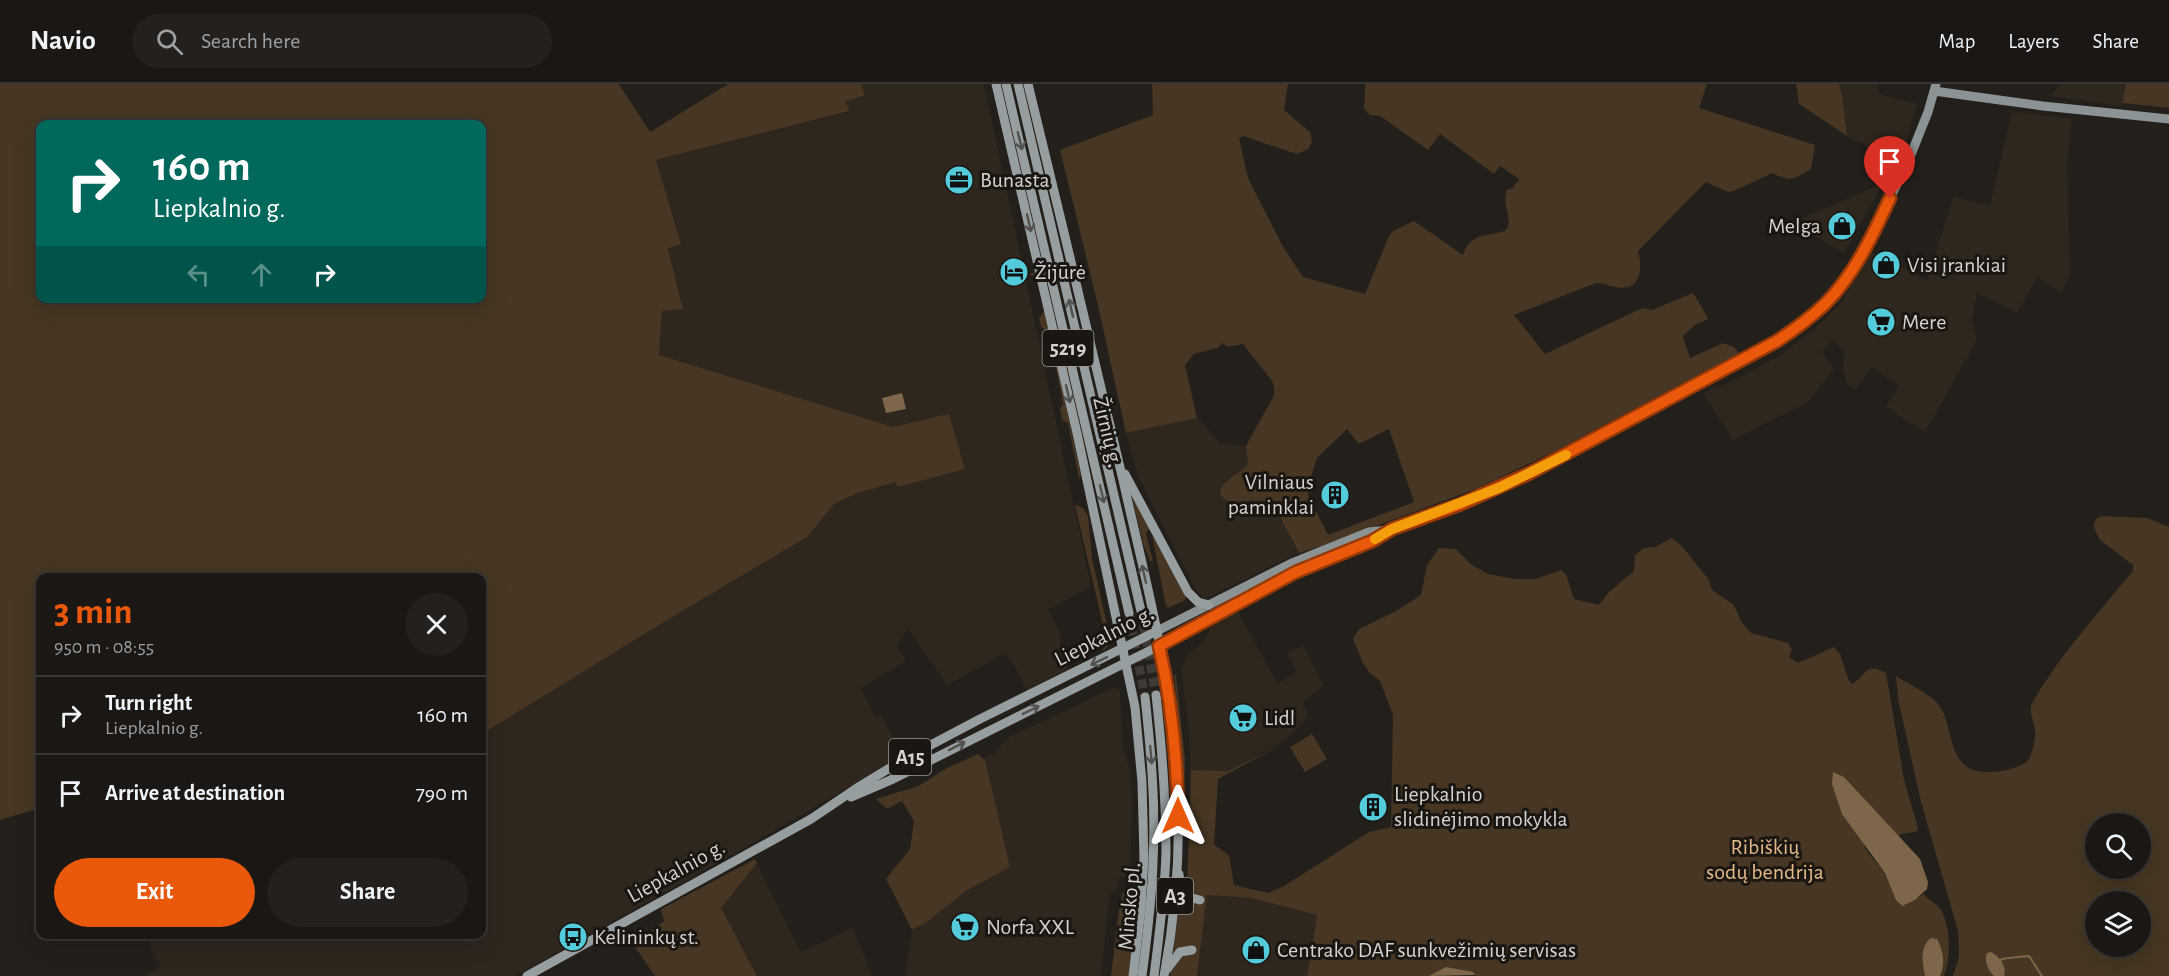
<!DOCTYPE html>
<html lang="en">
<head>
<meta charset="utf-8">
<style>
	body { margin:0; font-family:"Alegreya Sans",sans-serif; background:#23201d; color:#f1f3f6; height:100vh; display:flex; flex-direction:column; font-size:22px; white-space:nowrap }
	* { box-sizing:border-box; margin:0 }
	p { font-size:20px; color:#9f9fa0 }
	.icon { flex:none; width:33px; height:33px; fill:none; stroke:currentColor; stroke-width:2; stroke-linecap:round; stroke-linejoin:round }
	.map { position:relative; flex:1; overflow:hidden }
	.side { position:absolute; left:36px; top:489px; width:450px; height:366px; display:flex; flex-direction:column; background:#1a1714; border-radius:12px; box-shadow:0 6px 24px #0002,0 0 0 2px #383634 }
	.side>* { flex:none }
	.guide { position:absolute; left:36px; top:36px; width:450px; height:183px; border-radius:12px; box-shadow:0 6px 24px #0002,0 0 0 2px #383634; background:#00695c; color:#fff; overflow:hidden }
	.buttons { position:absolute; left:2085px; top:729px; display:grid; gap:12px }
	.buttons a { display:grid; place-items:center; width:66px; height:66px; border-radius:50%; background:#1a1714; box-shadow:0 6px 24px #0002,0 0 0 2px #383634; font-size:30px }
	.pin { position:absolute; display:grid; place-items:center; width:51px; height:51px; color:#fff; margin:-62px -26px; border-radius:50% 50% 50% 0; rotate:-45deg; box-shadow:0 0 6px #0007 }
	.pin .icon { rotate:45deg }
	.me { position:absolute; width:66px; margin:-33px; rotate:0deg; stroke-linejoin:round; filter:drop-shadow(0 0 4px #0008) }
	.turn { display:flex; align-items:center; gap:21px; height:126px; padding:0 18px; font-size:27px }
	.turn .icon { width:78px; height:78px; stroke-width:2.5 }
	.turn b { display:block; font-size:42px; line-height:51px }
	.lanes { display:flex; align-items:center; height:57px; padding:0 18px; background:#0003; justify-content:center; gap:30px; direction:ltr }
	.lanes .off { opacity:.35 }
	.round { display:grid; place-items:center; flex:none; width:63px; height:63px; border-radius:32px; background:#23201d }
	.summary { display:flex; align-items:center; justify-content:space-between; height:102px; padding:0 18px }
	h1 { font-size:36px; font-weight:700; line-height:45px; color:#ea580c }
	.button { display:flex; gap:12px; margin-top:auto; padding:12px 18px }
	.button a { flex:1; height:69px; border-radius:36px; background:#ea580c; color:#fff; font-size:24px; font-weight:700; line-height:69px; text-align:center }
	.button a+a { background:#23201d; color:#f1f3f6 }
	ul { padding:0; list-style:none }
	li { display:flex; align-items:center; gap:18px; height:78px; padding:0 18px; border-top:2px solid #383634 }
	li div { flex:1 }
	li b { display:block; font-size:22px }
	li em { font-style:normal }
	header { display:flex; align-items:center; gap:36px; box-sizing:border-box; height:84px; padding:0 30px; background:#1a1714; border-bottom:2px solid #383634 }
	header strong { font-size:28px }
	nav { display:flex; gap:33px; margin-inline-start:auto; font-size:21px }
	.search { width:420px; height:54px; background:#23201d; display:flex; align-items:center; gap:15px; box-sizing:border-box; padding:0 21px; border-radius:33px; color:#9f9fa0; font-size:22px }
	.map>svg:first-child { display:block }
	.built { fill:#2f261e }
	.green { fill:#463623; fill-rule:evenodd }
	.water { fill:#7e664b }
	.lines { fill:none; stroke-linecap:round; stroke-linejoin:round }
	.stream { stroke:#7e664b; stroke-width:2 }
	.trunk-tunnel { stroke:#3e3a35; stroke-width:9; stroke-dasharray:9 4.5; stroke-linecap:butt }
	.primary { stroke:#8b9394; stroke-width:9 }
	.trunk { stroke:#969ea0; stroke-width:9 }
	.oneway { stroke:#525351 }
	.route-casing { stroke:#983908; stroke-width:15 }
	.route { stroke:#ea580c; stroke-width:10 }
	.slow { stroke:#f59e0b; stroke-width:10 }
	.labels { text-anchor:middle; dominant-baseline:central; stroke-width:6; stroke-linejoin:round; paint-order:stroke }
	.shield { fill:#1a1611; stroke:#9d9a96; stroke-width:1.5 }
	.shield-label { font-size:21px; font-weight:bold; fill:#d5d2cf }
	.poi-label { font-size:22px; fill:#d5d2cf; stroke:#1a1611; text-anchor:start }
	.street-label { font-size:22px; fill:#d5d2cf; stroke:#1a1611 }
	.park-label { font-size:22px; fill:#e3b888; stroke:#1a1611 }
</style>
</head>
<body>
<header>
<strong>Navio</strong>
<div class="search"><svg class="icon" aria-label="search" viewBox="0 0 24 24"><circle cx="10" cy="10" r="6"/><path d="M15 15l6 6"/></svg>Search here</div>
<nav><a>Map</a><a>Layers</a><a>Share</a></nav>
</header>
<div class="map">
<svg width="2169" height="892" viewBox="0 0 2169 892">
	<rect width="100%" height="100%" fill="#231f1a"/>
	<g class="built">
		<polygon points="861,0 984,0 1091,502 1048,526 1060,548 1061,569 1069,585 1038,600 1028,608 1011,575 1003,570 947,601 908,545 897,562 906,577 861,604 876,633 881,631 903,672 748,762 515,892 143,892 161,883 150,864 149,851 482,850 482,494 40,494 40,724 0,736 0,215 659,271 662,227 683,224 668,163 681,160 656,76 849,28 845,18 865,11"/>
		<polygon points="1839,0 1879,0 1877,9 1917,20 1905,61 1895,76 1847,52 1843,16"/>
		<polygon points="2061,0 2126,0 2122,22 2050,12"/>
		<polygon points="2012,27 2072,35 2067,77 2070,191 2061,208 2037,193 2017,229 1977,209 1972,235 1977,256 1925,348 1886,323 1899,302 1871,283 1856,305 1847,300 1843,284 1845,267 1832,256 1822,268 1834,285 1808,318 1733,356 1703,309 1731,298 1781,271 1811,248 1840,220 1872,168 1886,176 1888,174 1927,197 1953,113 1990,122"/>
		<polygon points="1883,99 1844,169 1792,139"/>
		<polygon points="1197,334 1220,359 1246,362 1249,380 1244,386 1225,397 1251,425 1273,420 1299,469 1205,515 1197,508 1138,392 1126,349"/>
		<polygon points="1237,526 1277,599 1297,588 1287,569 1304,561 1324,601 1303,619 1309,632 1282,659 1228,687 1191,686 1188,636 1181,586 1187,571 1201,560 1214,539"/>
		<polygon points="1113,604 1118,604 1120,609 1123,662 1130,686 1132,720 1130,791 1128,793 1119,794 1115,808 1110,808 1101,892 905,892 912,846 927,838 966,807 1010,782 983,674 994,670 1009,653"/>
		<polygon points="757,779 801,868 852,844 873,892 757,892 720,824"/>
		<polygon points="1207,811 1250,814 1317,831 1307,892 1197,892"/>
	</g>
	<g class="green">
		<path d="M0,0H619L650,48L728,0H861L865,11L845,18L850,27L656,76L681,160L668,164L683,225L662,227L659,271L893,343L949,330L965,385L898,403L895,398L858,409L834,420L807,453L677,530L482,650V494H40V724L0,736ZM40,40H482V214H40Z"/>
		<path d="M1152,0H1288L1284,26L1310,48L1312,58L1308,65L1297,70L1243,52L1239,54L1248,94L1282,161L1303,193L1365,210L1389,152L1393,147L1414,137L1463,171C1471,148 1485,153 1505,147C1515,138 1501,121 1507,106L1513,104L1519,95L1500,82L1494,90L1440,50L1428,66L1380,32L1370,31L1364,25L1365,0H1707L1699,24L1815,61L1811,85C1793,96 1791,98 1772,89L1734,107L1728,108L1706,98L1638,167C1643,185 1641,208 1615,203C1608,202 1604,199 1596,199L1514,231L1545,270L1642,224L1652,226L1693,209L1707,232V236L1696,240L1683,252L1690,274L1723,259L1734,263L1739,269L1553,368L1478,404L1326,461L1299,469L1273,420L1239,427L1220,411C1221,394 1239,392 1248,380L1246,362L1274,311V302L1272,297L1243,260L1228,263L1222,259L1217,264L1194,270L1185,281L1197,334L1126,349L1097,217L1060,66L1153,31ZM1347,345L1359,360L1389,345L1414,418L1328,451L1308,411L1311,393L1317,374Z"/>
		<polygon points="1796,0 1839,0 1843,16 1847,52 1799,20"/>
		<polygon points="2126,0 2169,0 2169,24 2122,19"/>
		<polygon points="1036,188 1047,233 1081,392 1079,395 1068,339 1062,336 1060,325 1063,320 1049,248 1041,243 1039,235 1044,227 1037,194 1029,190"/>
		<polygon points="1131,408 1150,443 1146,450 1153,477 1150,477 1143,460"/>
		<polygon points="1075,421 1083,424 1088,432 1092,474 1110,554 1109,561 1103,567 1105,550"/>
		<path d="M2102,432L2147,434L2169,443V892H1953L1959,873L1958,847L1921,718L1898,615L1896,592C1907,599 1930,610 1938,620C1953,638 1947,671 1969,684C1981,692 2021,687 2029,675C2032,669 2036,655 2035,648C2035,638 2027,628 2033,617C2061,570 2098,529 2133,487V481L2100,456L2094,444V439L2097,434ZM2096,740H2140V784H2096ZM2096,818H2140V862H2096Z"/>
		<polygon points="1152,451 1187,512 1185,516 1168,524 1166,522"/>
		<path d="M1672,454L1681,461L1709,496L1712,506L1734,521L1741,537L1751,549L1788,559L1792,566L1789,573L1798,579L1834,563L1840,570L1849,597L1852,600C1865,594 1864,576 1886,589L1904,695L1918,745L1915,748L1901,750L1898,753L1844,693L1866,766L1885,789L1899,820L1902,822L1924,810C1929,817 1937,819 1941,826C1951,844 1951,873 1944,892H1940L1942,866L1935,854L1923,873L1925,892H1475L1473,888C1457,890 1443,883 1429,892H1307L1317,831L1250,814L1207,811L1197,892H1170L1179,822L1187,803L1191,686L1228,687L1283,660L1218,695L1214,761L1229,771L1234,801L1268,809L1284,802L1369,748L1391,743L1393,631L1380,597L1370,589L1363,579L1353,555L1359,545L1398,526L1421,511L1427,481L1439,464L1456,465L1472,481L1488,490L1515,495H1535L1561,486L1566,490L1574,515L1599,521L1608,509L1634,487L1635,471L1644,464L1655,463Z"/>
		<polygon points="1174,591 1176,591 1185,675 1183,757 1183,676"/>
		<polygon points="1312,650 1327,675 1305,688 1290,663"/>
		<polygon points="978,670 985,676 1010,783 966,807 927,838 912,846 886,795 910,765 914,737 902,717 887,725 876,715 919,702 947,684"/>
		<polygon points="755,775 757,779 721,824 757,892 655,892 633,860 664,837 661,825"/>
		<polygon points="1139,804 1130,892 1111,892 1119,826 1123,808"/>
	</g>
	<g class="water">
		<polygon points="902,309 906,325 886,329 882,314"/>
		<polygon points="1833,688 1844,693 1920,775 1928,798 1927,805 1915,816 1902,822 1896,816 1885,789 1842,730 1832,700"/>
		<path d="M1931,854L1937,855C1944,867 1945,880 1940,892H1925C1923,879 1919,863 1931,854Z"/>
		<path d="M1991,868C1999,872 2007,882 2004,892H1994C1988,886 1984,878 1987,869Z"/>
		<polygon points="1446,883 1473,888 1475,891 1429,892"/>
	</g>
	<g class="lines">
		<path class="stream" d="M2000,876C2006,873 2021,873 2029,872L2042,892"/>
		<g class="trunk-tunnel">
			<polyline points="1141,527 1156,611"/>
			<polyline points="1129,529 1145,613"/>
		</g>
		<g class="primary">
			<polyline points="1934,7 2043,22 2169,35"/>
			<polyline points="1157,547 1292,479 1369,448 1387,446"/>
			<polyline points="1159,562 1296,488 1372,457 1392,445 1461,420 1530,389 1756,270 1795,245 1825,219 1858,176 1906,83 1928,28 1936,0"/>
		</g>
		<g class="trunk">
			<polyline points="996,0 1077,349 1135,623 1142,698 1144,774 1141,825 1133,892"/>
			<polyline points="1006,0 1129,529"/>
			<polyline points="1018,0 1141,527"/>
			<path d="M1028,0C1060,132 1092,263 1123,396C1138,464 1156,532 1167,601C1183,697 1182,797 1164,892"/>
			<polyline points="1125,390 1188,508 1198,518 1209,521"/>
			<polyline points="851,713 893,695 1159,562"/>
			<polyline points="1179,790 1180,798 1188,813 1200,816"/>
			<polyline points="1167,885 1180,868 1192,866"/>
			<polyline points="527,892 811,735 860,702 908,673 980,635 1157,547"/>
			<path d="M1142,892C1147,854 1152,816 1153,778C1156,722 1151,668 1145,613"/>
			<path d="M1154,892C1159,851 1165,809 1166,768C1166,715 1162,664 1156,611"/>
		</g>
	</g>
	<defs><path id="oneway-shaft" d="M-6 0H5M1.5-3L5.5 0L1.5 3" fill="none" stroke-width="1.6" stroke-linecap="round" stroke-linejoin="round" transform="scale(1.5)"/></defs>
	<g class="oneway">
		<use href="#oneway-shaft" transform="translate(1020 57) rotate(76)"/>
		<use href="#oneway-shaft" transform="translate(1029 139) rotate(77)"/>
		<use href="#oneway-shaft" transform="translate(1071 224) rotate(-103)"/>
		<use href="#oneway-shaft" transform="translate(1068 310) rotate(77)"/>
		<use href="#oneway-shaft" transform="translate(1102 410) rotate(77)"/>
		<use href="#oneway-shaft" transform="translate(1144 490) rotate(-103)"/>
		<use href="#oneway-shaft" transform="translate(1099 577) rotate(154)"/>
		<use href="#oneway-shaft" transform="translate(1031 626) rotate(-26)"/>
		<use href="#oneway-shaft" transform="translate(957 662) rotate(-27)"/>
		<use href="#oneway-shaft" transform="translate(1151 671) rotate(85)"/>
	</g>
	<g class="lines">
		<g class="route-casing">
			<path id="route" d="M1178,732C1177,675 1172,618 1159,562L1296,488L1372,457L1392,445L1461,420L1530,389L1777,257C1794,246 1810,234 1825,220C1854,191 1873,151 1890,114"/>
		</g>
		<use href="#route" class="route"/>
		<polyline class="slow" points="1375,455 1392,445 1499,404 1566,371"/>
	</g>
	<defs>
		<g id="office-disc" transform="scale(1.5)"><circle r="9.5" fill="#53cbdb" stroke="#1a1611"/><path d="M-6-3h4V-5.5h4V-3h4V5H-6ZM-1-4.5V-3h2v-1.5ZM-6 0V1H6V0Z" fill="#111"/></g>
		<g id="shop-disc" transform="scale(1.5)"><circle r="9.5" fill="#53cbdb" stroke="#1a1611"/><path d="M-5-2.5h2.3a2.7 3.5 0 0 1 5.4 0H5L5.5 6h-11ZM-1.5-2.5h3a1.5 2.3 0 0 0-3 0Z" fill="#111"/></g>
		<g id="hotel-disc" transform="scale(1.5)"><circle r="9.5" fill="#53cbdb" stroke="#1a1611"/><path d="M-6-4.5h1.5V1H6V5H4.5V3h-9V5H-6ZM-4 0a1.8 1.8 0 1 1 3.6 0ZM.5 0V-2.5h3Q6-2.5 6 0Z" fill="#111"/></g>
		<g id="supermarket-disc" transform="scale(1.5)"><circle r="9.5" fill="#53cbdb" stroke="#1a1611"/><path d="M-6-5.5h2.5l.6 2H6L4.5 2H-2.5L-4.4-4H-6ZM-1.5 3.2a1.3 1.3 0 1 0 .1 0ZM3 3.2a1.3 1.3 0 1 0 .1 0Z" fill="#111"/></g>
		<g id="building-disc" transform="scale(1.5)"><circle r="9.5" fill="#53cbdb" stroke="#1a1611"/><path d="M-4-6H4V6H1V3H-1V6H-4ZM-2.5-4.3h1.7v1.8h-1.7ZM.8-4.3h1.7v1.8H.8ZM-2.5-1h1.7V.8h-1.7ZM.8-1h1.7V.8H.8Z" fill="#111"/></g>
		<g id="bus-disc" transform="scale(1.5)"><circle r="9.5" fill="#53cbdb" stroke="#1a1611"/><path d="M-5-6H5V4H4V6H2V4H-2V6H-4V4H-5ZM-3.5-4V0h7V-4ZM-3.5 1.2v1.5H-2V1.2ZM2 1.2v1.5H3.5V1.2Z" fill="#111"/></g>
	</defs>
	<g fill-rule="evenodd">
		<use href="#office-disc" x="959" y="96"/>
		<use href="#shop-disc" x="1842" y="142"/>
		<use href="#shop-disc" x="1886" y="181"/>
		<use href="#hotel-disc" x="1014" y="188"/>
		<use href="#supermarket-disc" x="1881" y="238"/>
		<use href="#building-disc" x="1335" y="411"/>
		<use href="#supermarket-disc" x="1243" y="634"/>
		<use href="#building-disc" x="1373" y="723"/>
		<use href="#supermarket-disc" x="965" y="843"/>
		<use href="#bus-disc" x="573" y="853"/>
		<use href="#shop-disc" x="1256" y="866"/>
	</g>
	<g class="labels">
		<g class="shield">
			<rect x="1042.5" y="246" width="51" height="36" rx="4.5"/>
			<rect x="889" y="655" width="42" height="36" rx="4.5"/>
			<rect x="1157" y="794" width="36" height="36" rx="4.5"/>
		</g>
		<g class="shield-label">
			<text x="1068" y="264">5219</text>
			<text x="910" y="673">A15</text>
			<text x="1175" y="812">A3</text>
		</g>
		<g class="poi-label">
			<text x="980" y="96">Bunasta</text>
			<text x="1821" y="142" text-anchor="end">Melga</text>
			<text x="1907" y="181">Visi įrankiai</text>
			<text x="1035" y="188">Žijūrė</text>
			<text x="1902" y="238">Mere</text>
			<text x="1314" y="398" text-anchor="end">Vilniaus<tspan x="1314" dy="25">paminklai</tspan></text>
			<text x="1264" y="634">Lidl</text>
			<text x="1394" y="710">Liepkalnio<tspan x="1394" dy="25">slidinėjimo mokykla</tspan></text>
			<text x="986" y="843">Norfa XXL</text>
			<text x="594" y="853">Kelininkų st.</text>
			<text x="1277" y="866">Centrako DAF sunkvežimių servisas</text>
		</g>
		<g class="street-label">
			<text transform="translate(1108 348) rotate(77)">Žirnių g.</text>
			<text transform="translate(1104 552) rotate(-27)">Liepkalnio g.</text>
			<text transform="translate(676 787) rotate(-29)">Liepkalnio g.</text>
			<text transform="translate(1129 822) rotate(-85)">Minsko pl.</text>
		</g>
		<g class="park-label">
			<text x="1765" y="763">Ribiškių<tspan x="1765" dy="25">sodų bendrija</tspan></text>
		</g>
	</g>
</svg>
<div class="buttons">
<a><svg class="icon" aria-label="search" viewBox="0 0 24 24"><circle cx="10" cy="10" r="6"/><path d="M15 15l6 6"/></svg></a>
<a><svg class="icon" aria-label="layers" viewBox="0 0 24 24"><path d="M12 4l9 5-9 5-9-5zM3 14l9 5 9-5"/></svg></a>
</div>
<div class="pin" style="left:1890px;top:114px;background:#d93025"><svg class="icon" aria-label="arrive" viewBox="0 0 24 24"><path d="M6 21V4h12l-3 4 3 4H6"/></svg></div>
<svg class="me" style="left:1178px;top:732px" viewBox="-20 -20 40 40"><path d="M0-17L14 15 0 8-14 15z" fill="#ea580c" stroke="#fff" stroke-width="4"/></svg>
<div class="guide">
<div class="turn"><svg class="icon" aria-label="right" viewBox="0 0 24 24"><path d="M7 20v-9h11M14 6l5 5-5 5"/></svg><div><b>160 m</b>Liepkalnio g.</div></div>
<div class="lanes"><svg class="icon off" aria-label="left" viewBox="0 0 24 24"><path d="M17 20v-9H6M10 6l-5 5 5 5"/></svg><svg class="icon off" aria-label="ahead" viewBox="0 0 24 24"><path d="M12 20V5M6 11l6-6 6 6"/></svg><svg class="icon" aria-label="right" viewBox="0 0 24 24"><path d="M7 20v-9h11M14 6l5 5-5 5"/></svg></div>
</div>
<section class="side">
<div class="summary"><div><h1>3 min</h1><p>950 m · 08:55</p></div><a class="round"><svg class="icon" aria-label="close" viewBox="0 0 24 24"><path d="M6 6l12 12M18 6L6 18"/></svg></a></div>
<ul>
<li><svg class="icon" aria-label="right" viewBox="0 0 24 24"><path d="M7 20v-9h11M14 6l5 5-5 5"/></svg><div><b>Turn right</b><p>Liepkalnio g.</p></div><em>160 m</em></li>
<li><svg class="icon" aria-label="arrive" viewBox="0 0 24 24"><path d="M6 21V4h12l-3 4 3 4H6"/></svg><div><b>Arrive at destination</b></div><em>790 m</em></li>
</ul>
<div class="button"><a>Exit</a><a>Share</a></div>
</section>
</div>
</body>
</html>
